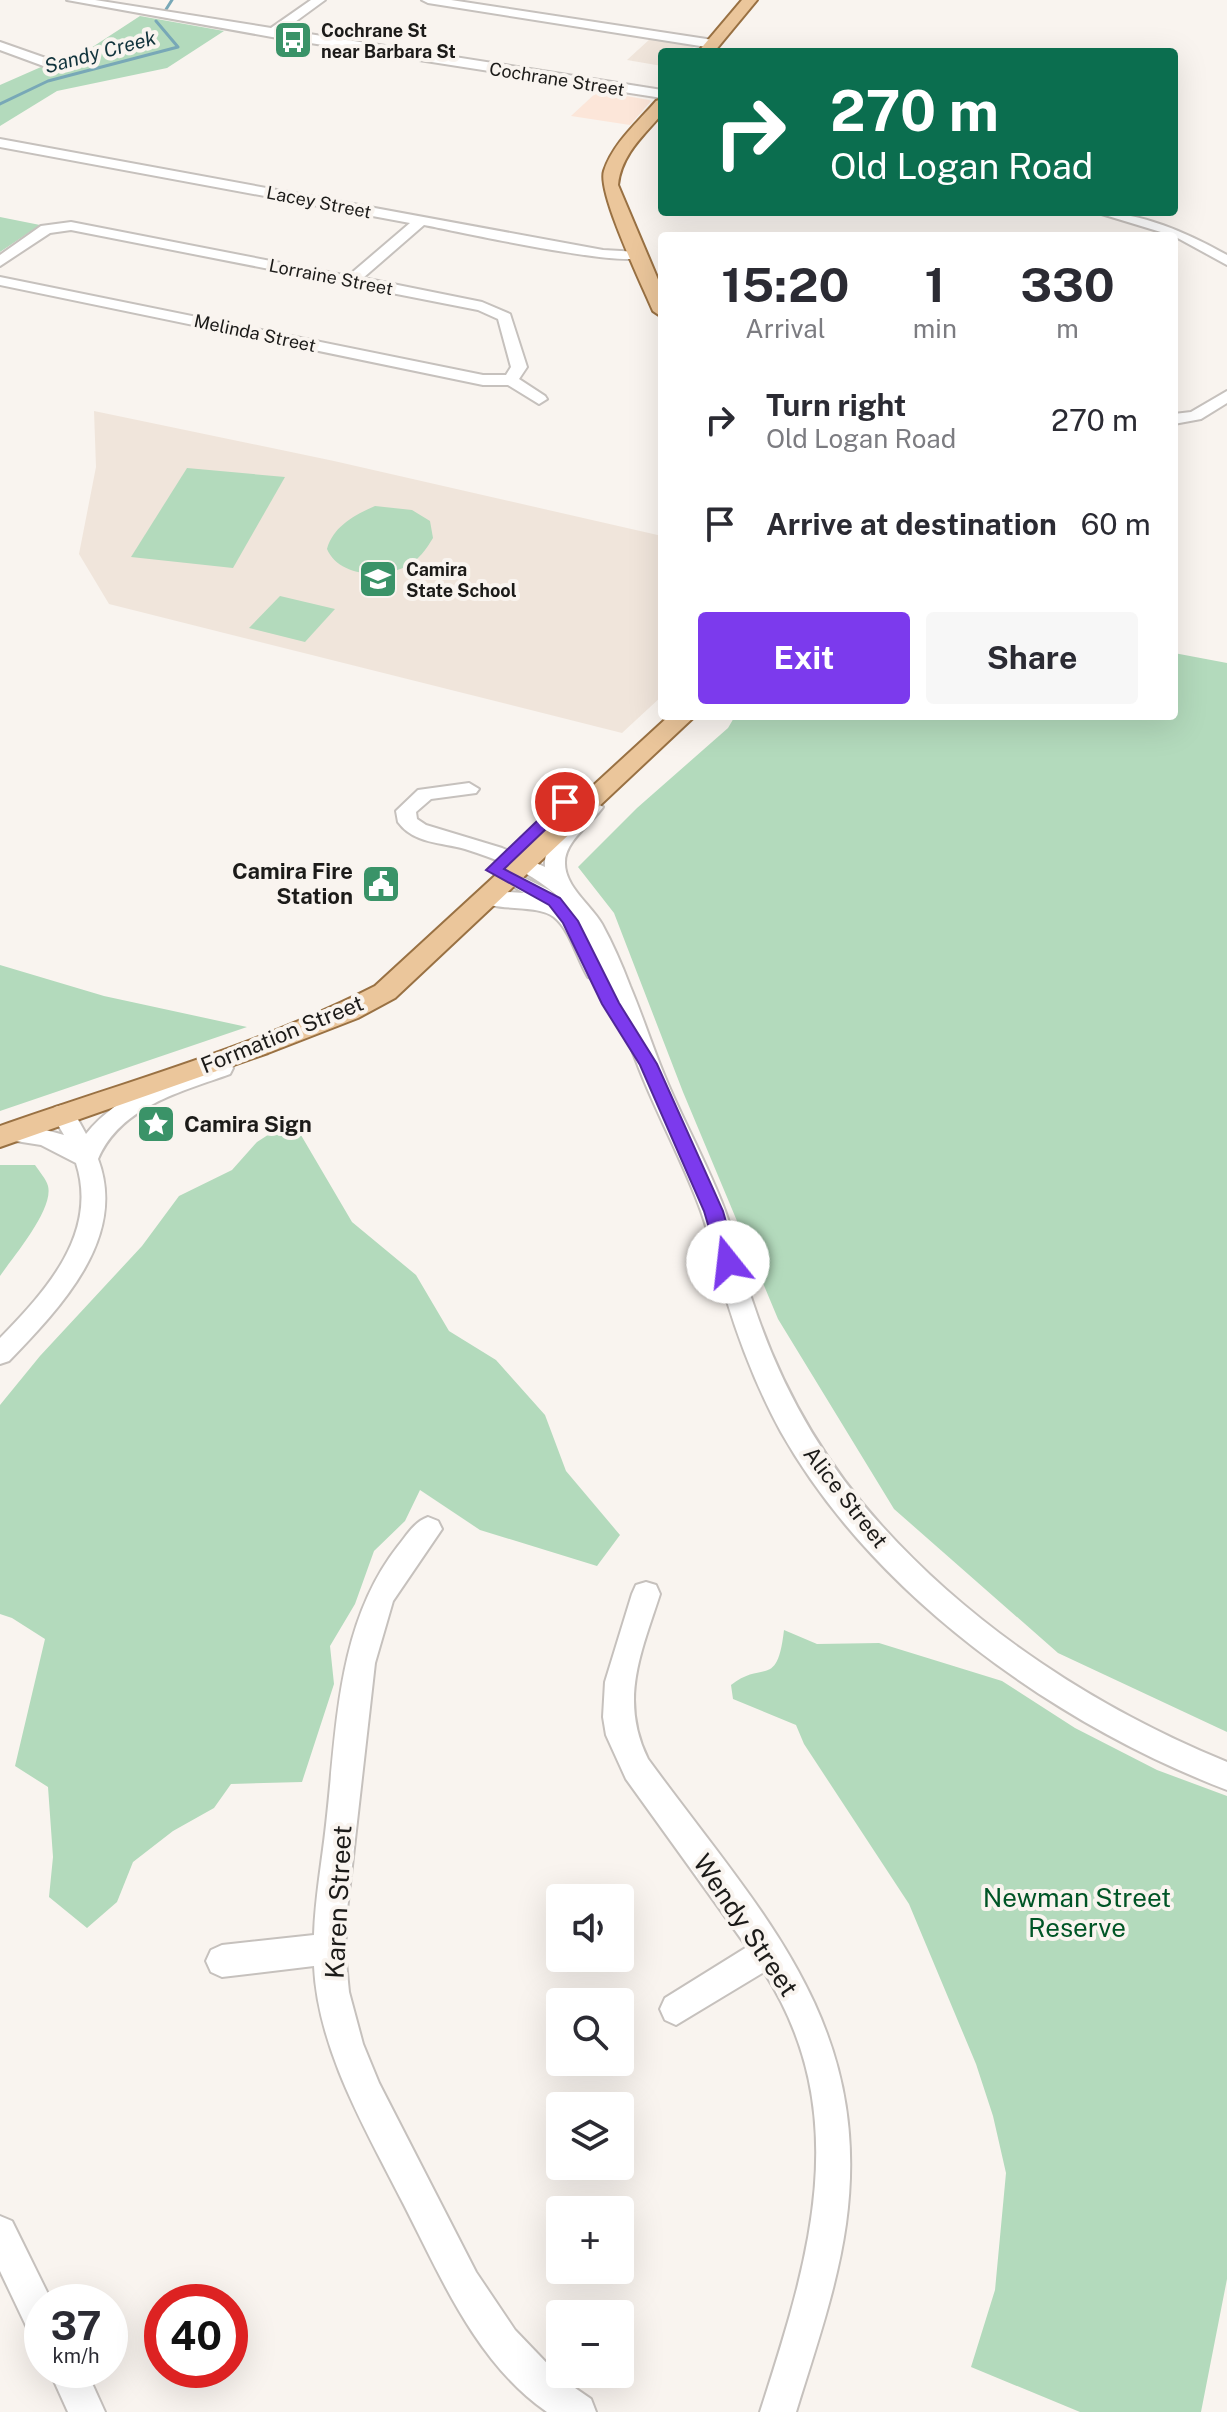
<!DOCTYPE html>
<html lang="en">
<head>
<meta charset="utf-8">
<style>
	body { margin:0; font-family:"Public Sans",sans-serif; background:#f7f7f7; color:#2b2b33; height:100vh; display:flex; flex-direction:column; font-size:30px; white-space:nowrap }
	* { box-sizing:border-box; margin:0 }
	p { font-size:26px; color:#7c7c81 }
	.icon { flex:none; width:44px; height:44px; fill:none; stroke:currentColor; stroke-width:2; stroke-linecap:round; stroke-linejoin:round }
	.map { position:relative; flex:1; overflow:hidden }
	.sheet { position:absolute; left:658px; top:232px; width:520px; height:488px; display:flex; flex-direction:column; background:#fff; border-radius:8px; box-shadow:0 8px 32px #0002 }
	.sheet>* { flex:none }
	.guide { position:absolute; left:658px; top:48px; width:520px; height:168px; border-radius:8px; box-shadow:0 8px 32px #0002; background:#0b6e4f; color:#fff; overflow:hidden }
	.fabs { position:absolute; left:546px; top:1884px; display:grid; gap:16px }
	.fabs a { display:grid; place-items:center; width:88px; height:88px; border-radius:8px; background:#fff; box-shadow:0 8px 32px #0002; font-size:40px }
	.speed { position:absolute; left:24px; top:2284px; display:flex; gap:16px; font-size:40px; font-weight:700; text-align:center }
	.speed>* { display:grid; place-content:center; width:104px; height:104px; border-radius:50%; background:#fff; box-shadow:0 8px 32px #0002; line-height:1 }
	.speed small { font-size:20px; font-weight:400 }
	.speed .limit { border:12px solid #d22; background:#fff; color:#111 }
	.pin { position:absolute; display:grid; place-items:center; width:68px; height:68px; color:#fff; margin:-34px; border:4px solid #fff; border-radius:50%; box-shadow:0 2px 8px #0007 }
	.me { position:absolute; width:88px; margin:-44px; rotate:344deg; stroke-linejoin:round; filter:drop-shadow(0 0 6px #0008) }
	.turn { display:flex; align-items:center; gap:28px; height:168px; padding:0 40px; font-size:36px }
	.turn .icon { width:104px; height:104px; stroke-width:2.5 }
	.turn b { display:block; font-size:56px; line-height:68px }
	.eta { display:flex; justify-content:space-evenly; align-items:center; height:136px; text-align:center }
	.eta b { font-size:48px; font-weight:700; line-height:56px }
	.action { display:flex; gap:16px; margin-top:auto; padding:16px 40px }
	.action a { flex:1; height:92px; border-radius:8px; background:#7c3aed; color:#fff; font-size:32px; font-weight:700; line-height:92px; text-align:center }
	.action a+a { background:#f7f7f7; color:#2b2b33 }
	ul { padding:0; list-style:none }
	li { display:flex; align-items:center; gap:24px; height:104px; padding:0 40px }
	li div { flex:1 }
	li b { display:block; font-size:30px }
	li em { font-style:normal }
	.map>svg:first-child { display:block }
	.commercial { fill:#fce6d9 }
	.built { fill:#f0e5db }
	.green { fill:#b3dabc }
	.lines { fill:none; stroke-linecap:round; stroke-linejoin:round }
	.stream { stroke:#78a8b7; stroke-width:3 }
	.minor-casing { stroke:#c6c1bd; stroke-width:4 }
	.major-casing { stroke:#997143; stroke-width:4 }
	.minor { fill:#fff; fill-rule:evenodd }
	.major { fill:#ebc69b; fill-rule:evenodd }
	.route { fill:#7c3aed; stroke:#51269a; stroke-width:2 }
	.labels { text-anchor:middle; dominant-baseline:central; stroke-width:8; stroke-linejoin:round; paint-order:stroke }
	.far-poi-label { font-size:18px; font-weight:bold; fill:#1c1b19; stroke:#f9f4ef; text-anchor:start }
	.far-street-label { font-size:18px; fill:#1c1b19; stroke:#f9f4ef }
	.far-water-label { font-size:20px; font-style:italic; fill:#11333c; stroke:#f9f4ef }
	.poi-label { font-size:22px; font-weight:bold; fill:#1c1b19; stroke:#f9f4ef; text-anchor:end }
	.street-label { font-size:22px; fill:#1c1b19; stroke:#f9f4ef }
	.near-park-label { font-size:26px; fill:#005526; stroke:#f9f4ef }
	.near-street-label { font-size:26px; fill:#1c1b19; stroke:#f9f4ef }
</style>
</head>
<body>
<div class="map">
<svg width="1227" height="2412" viewBox="0 0 1227 2412">
	<rect width="100%" height="100%" fill="#f9f4ef"/>
	<polygon class="commercial" points="598,91 649,100 651,101 630,125 571,116"/>
	<g class="built">
		<polygon points="650,39 692,46 695,49 693,52 662,52 662,66 627,60"/>
		<polygon points="94,411 334,461 662,536 662,696 622,733 109,604 79,554 96,467"/>
	</g>
	<g class="green">
		<polygon points="140,16 224,31 167,68 57,91 0,126 0,85 41,67 71,61"/>
		<polygon points="0,217 40,225 0,252"/>
		<polygon points="187,468 285,477 233,568 131,557"/>
		<path d="M375,506L412,510L430,521L433,538C427,548 418,561 407,566C383,579 339,577 327,549C333,527 354,515 375,506Z"/>
		<polygon points="280,596 335,609 305,642 249,628"/>
		<polygon points="1174,653 1227,663 1227,1732 1058,1653 894,1509 778,1319 683,1092 614,913 578,867 637,808 728,728 735,716 1174,716"/>
		<polygon points="0,965 104,996 247,1027 0,1111"/>
		<polygon points="298,1130 352,1222 416,1275 449,1331 496,1360 545,1415 566,1471 620,1535 597,1566 480,1530 420,1490 405,1521 374,1551 355,1604 330,1646 334,1684 302,1782 231,1784 214,1808 173,1831 133,1862 117,1902 87,1928 49,1897 53,1857 48,1787 15,1766 45,1639 12,1618 0,1614 0,1405 40,1356 142,1246 179,1196 232,1170 257,1142 274,1131"/>
		<path d="M0,1165H35C39,1171 46,1179 48,1186C54,1209 13,1257 0,1276Z"/>
		<path d="M784,1630L817,1644L879,1643L1002,1681L1075,1728L1157,1770L1227,1796V2279L1201,2412H1080L971,2367L995,2290L1006,2173L993,2116L976,2064L909,1904L804,1744L796,1725L733,1699L731,1685C764,1659 777,1690 784,1630Z"/>
	</g>
	<g class="lines">
		<g class="stream">
			<polyline points="165,11 172,0"/>
			<polyline points="0,104 48,81 178,47 156,21"/>
		</g>
		<g class="minor-casing">
			<g id="minor">
				<polygon points="67,0 95,0 271,28 311,0 325,0 284,30 662,90 662,98 272,37"/>
				<polygon points="422,0 451,0 713,40 719,44 713,48 428,3"/>
				<polygon points="0,42 57,62 59,65 49,68 0,50"/>
				<path d="M0,139L603,250L639,252L646,256C629,270 456,231 424,225L363,278L482,302L510,314L527,367L519,379L545,396L547,399L539,404L508,385H483L0,285V277L483,375H506L511,367L498,319L478,310L71,230L50,233L0,266V255L41,226L71,222L348,276L410,223L0,147Z"/>
				<path d="M1095,212C1141,212 1187,233 1227,255V265L1174,236Z"/>
				<polygon points="1227,391 1227,403 1201,419 1174,424 1174,414 1191,412"/>
				<path d="M469,783L479,789L476,793L431,799L416,812L417,819L426,825L502,848L545,867C543,840 571,822 586,803L593,801L603,807C592,823 565,841 565,862C564,886 590,904 602,924C613,944 622,965 630,986C644,1019 654,1052 668,1084C686,1126 708,1166 724,1208C736,1239 742,1272 753,1303C781,1388 822,1460 882,1526C976,1630 1098,1709 1227,1762V1790C1055,1724 873,1595 781,1432C758,1390 740,1344 726,1298C717,1269 711,1239 701,1211C685,1167 663,1126 645,1083C630,1048 619,1011 605,975L596,979L588,977C577,959 571,931 554,917C537,903 489,913 478,898L488,891L524,893L498,877L508,870L549,890L567,906C541,876 503,861 465,849C441,842 414,844 398,822L396,811L418,790Z"/>
				<path d="M222,1060L230,1062L233,1068L230,1074C181,1092 121,1106 98,1159C128,1238 60,1308 9,1361L0,1364V1338C46,1291 99,1233 76,1163L41,1145L3,1139L0,1132L3,1127L31,1126L64,1135L51,1113L55,1107L63,1105L71,1107L86,1134C119,1093 173,1074 222,1060Z"/>
				<path d="M428,1517L438,1521L442,1529L393,1601L375,1663L347,1910L345,1952L349,1992L363,2044L379,2083L476,2272L515,2330L562,2379L591,2399L596,2412H547C476,2363 441,2277 403,2203C366,2130 318,2050 314,1966L222,1977L211,1972L206,1961L211,1950L222,1945L314,1935C315,1898 322,1862 326,1825C337,1730 336,1625 398,1546C407,1535 414,1522 428,1517Z"/>
				<path d="M646,1582L656,1585L660,1594C641,1653 619,1700 648,1759C758,1910 874,2021 846,2224C837,2288 815,2350 796,2412H760C808,2263 856,2116 764,1972L676,2025L665,2020L660,2009L665,1998L747,1947L626,1779L606,1735L603,1717L605,1682L632,1594L636,1585Z"/>
				<polygon points="0,2216 12,2221 52,2302 42,2302 42,2337 29,2332 0,2271"/>
				<polygon points="49,2370 86,2370 105,2412 68,2412"/>
			</g>
		</g>
		<g class="major-casing">
			<g id="major">
				<polygon points="742,0 757,0 714,52 698,52"/>
				<path d="M662,99V114C643,136 621,155 618,185L662,289V317L653,311C642,285 597,192 604,171C613,143 638,122 656,101Z"/>
				<path d="M669,716H695L395,998L358,1018L268,1053L0,1147V1126C125,1082 257,1046 375,986Z"/>
			</g>
		</g>
		<use href="#minor" class="minor"/>
		<use href="#major" class="major"/>
	</g>
	<polygon class="route" points="565,798 570,799 570,806 504,869 560,898 578,921 619,1003 657,1064 723,1211 737,1262 735,1267 728,1269 719,1262 704,1211 640,1065 602,1004 563,923 549,905 486,870 560,799"/>
	<defs>
		<g id="bus-square" transform="scale(2)"><rect x="-9" y="-9" width="18" height="18" rx="4" fill="#3a9368" stroke="#f9f4ef"/><path d="M-5-6H5V4H4V6H2V4H-2V6H-4V4H-5ZM-3.5-4V0h7V-4ZM-3.5 1.2v1.5H-2V1.2ZM2 1.2v1.5H3.5V1.2Z" fill="#fff"/></g>
		<g id="school-square" transform="scale(2)"><rect x="-9" y="-9" width="18" height="18" rx="4" fill="#3a9368" stroke="#f9f4ef"/><path d="M0-5L7-2L0 1L-7-2ZM-4 1L0 2.5L4 1V4Q0 6-4 4Z" fill="#fff"/></g>
		<g id="civic-square" transform="scale(2)"><rect x="-9" y="-9" width="18" height="18" rx="4" fill="#3a9368" stroke="#f9f4ef"/><path d="M-.6-6.5H3V-4.5H.6V-3L4-1V1h2V6H-6V1h2V-1L-.6-3ZM-1.2 2.5V6h2.4V2.5Z" fill="#fff"/></g>
		<g id="sight-square" transform="scale(2)"><rect x="-9" y="-9" width="18" height="18" rx="4" fill="#3a9368" stroke="#f9f4ef"/><path d="M0-6L1.8-2.2L6-1.7L2.9 1.2L3.7 5.4L0 3.3L-3.7 5.4L-2.9 1.2L-6-1.7L-1.8-2.2Z" fill="#fff"/></g>
	</defs>
	<g fill-rule="evenodd">
		<use href="#bus-square" x="293" y="40"/>
		<use href="#school-square" x="378" y="579"/>
		<use href="#civic-square" x="381" y="884"/>
		<use href="#sight-square" x="156" y="1124"/>
	</g>
	<g class="labels">
		<g class="far-poi-label">
			<text x="321" y="30">Cochrane St<tspan x="321" dy="21">near Barbara St</tspan></text>
			<text x="406" y="569">Camira<tspan x="406" dy="21">State School</tspan></text>
		</g>
		<g class="far-street-label">
			<text transform="translate(557 79) rotate(9)">Cochrane Street</text>
			<text transform="translate(319 202) rotate(11)">Lacey Street</text>
			<text transform="translate(331 277) rotate(11)">Lorraine Street</text>
			<text transform="translate(255 333) rotate(12)">Melinda Street</text>
		</g>
		<g class="far-water-label">
			<text transform="translate(100 52) rotate(-15)">Sandy Creek</text>
		</g>
		<g class="poi-label">
			<text x="353" y="871">Camira Fire<tspan x="353" dy="25">Station</tspan></text>
			<text x="184" y="1124" text-anchor="start">Camira Sign</text>
		</g>
		<g class="street-label">
			<text transform="translate(282 1034) rotate(-22)">Formation Street</text>
			<text transform="translate(846 1497) rotate(52)">Alice Street</text>
		</g>
		<g class="near-park-label">
			<text x="1077" y="1897">Newman Street<tspan x="1077" dy="30">Reserve</tspan></text>
		</g>
		<g class="near-street-label">
			<text transform="translate(338 1902) rotate(-87)">Karen Street</text>
			<text transform="translate(746 1925) rotate(56)">Wendy Street</text>
		</g>
	</g>
</svg>
<div class="fabs">
<a><svg class="icon" aria-label="sound" viewBox="0 0 24 24"><path d="M4 9h4l5-4v14l-5-4H4zM17 9q2 3 0 6"/></svg></a>
<a><svg class="icon" aria-label="search" viewBox="0 0 24 24"><circle cx="10" cy="10" r="6"/><path d="M15 15l6 6"/></svg></a>
<a><svg class="icon" aria-label="layers" viewBox="0 0 24 24"><path d="M12 4l9 5-9 5-9-5zM3 14l9 5 9-5"/></svg></a>
<a>+</a>
<a>−</a>
</div>
<div class="speed"><div>37<small>km/h</small></div><div class="limit">40</div></div>
<div class="pin" style="left:565px;top:802px;background:#d93025"><svg class="icon" aria-label="arrive" viewBox="0 0 24 24"><path d="M6 21V4h12l-3 4 3 4H6"/></svg></div>
<svg class="me" style="left:728px;top:1262px" viewBox="-20 -20 40 40"><circle r="19" fill="#fff"/><path d="M0-13L10 11 0 6-10 11z" fill="#7c3aed"/></svg>
<div class="guide">
<div class="turn"><svg class="icon" aria-label="right" viewBox="0 0 24 24"><path d="M7 20v-9h11M14 6l5 5-5 5"/></svg><div><b>270 m</b>Old Logan Road</div></div>
</div>
<section class="sheet">
<div class="eta">
<div><b>15:20</b><p>Arrival</p></div>
<div><b>1</b><p>min</p></div>
<div><b>330</b><p>m</p></div>
</div>
<ul>
<li><svg class="icon" aria-label="right" viewBox="0 0 24 24"><path d="M7 20v-9h11M14 6l5 5-5 5"/></svg><div><b>Turn right</b><p>Old Logan Road</p></div><em>270 m</em></li>
<li><svg class="icon" aria-label="arrive" viewBox="0 0 24 24"><path d="M6 21V4h12l-3 4 3 4H6"/></svg><div><b>Arrive at destination</b></div><em>60 m</em></li>
</ul>
<div class="action"><a>Exit</a><a>Share</a></div>
</section>
</div>
</body>
</html>
